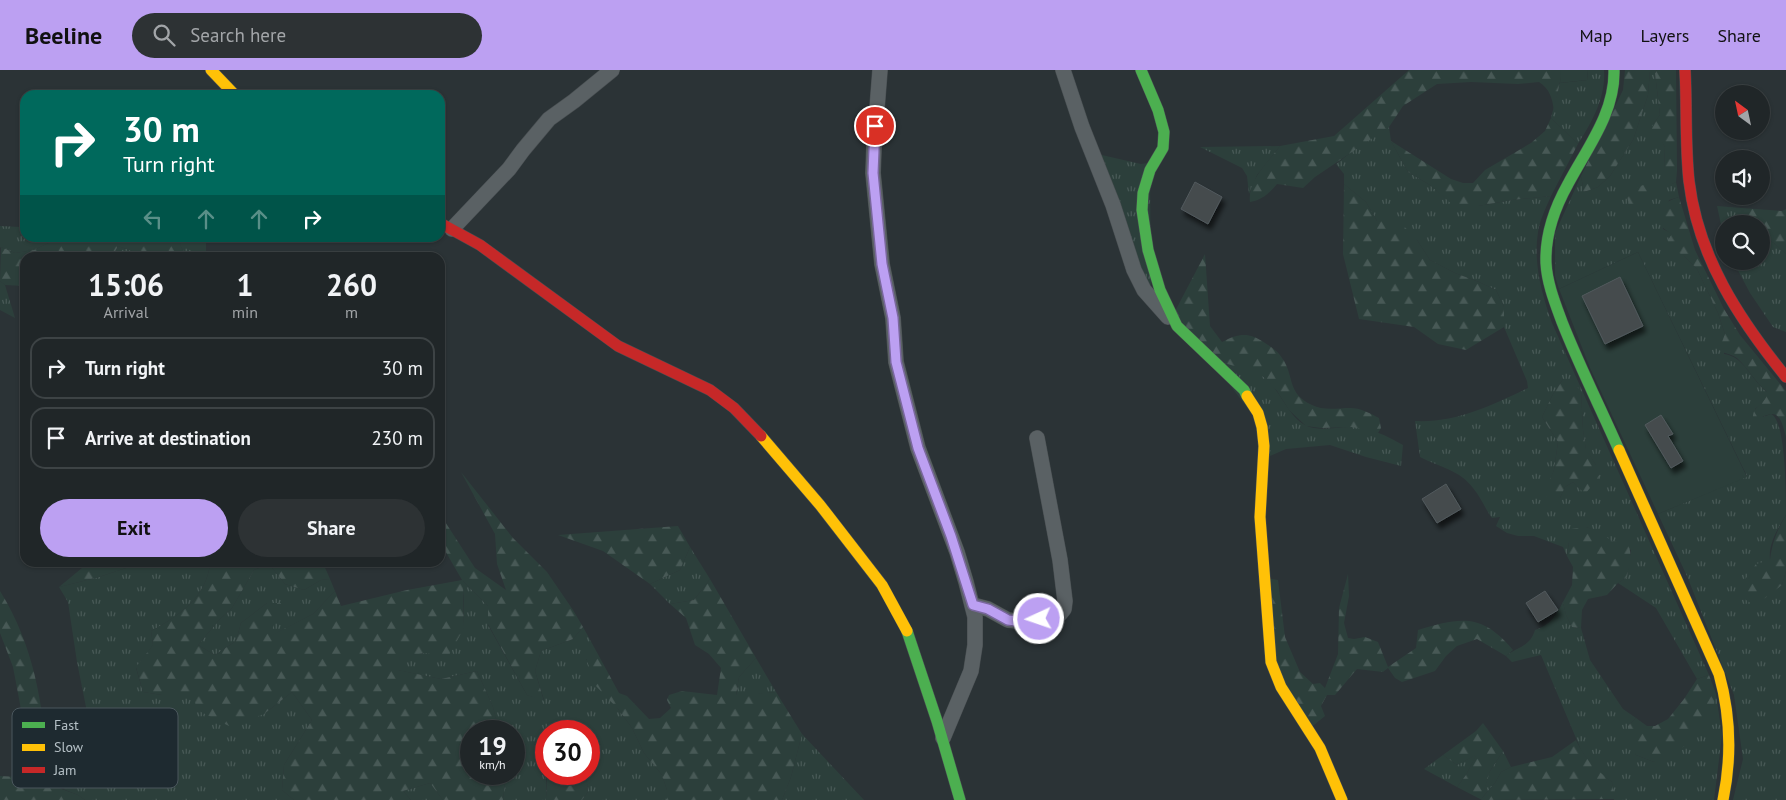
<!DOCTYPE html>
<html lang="en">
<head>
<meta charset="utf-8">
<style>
	body { margin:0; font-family:"PT Sans",sans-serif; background:#2d3234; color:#f1f3f6; height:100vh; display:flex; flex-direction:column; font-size:19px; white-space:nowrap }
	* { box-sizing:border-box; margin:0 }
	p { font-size:16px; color:#a2a5a8 }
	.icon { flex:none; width:28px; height:28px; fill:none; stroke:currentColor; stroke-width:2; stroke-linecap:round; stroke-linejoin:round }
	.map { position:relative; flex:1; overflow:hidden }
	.side { position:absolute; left:20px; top:182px; width:425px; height:315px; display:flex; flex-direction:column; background:#202628; border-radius:15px; box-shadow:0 1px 4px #0004,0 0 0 1px #3d4345 }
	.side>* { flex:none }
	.banner { position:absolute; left:20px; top:20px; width:425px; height:152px; border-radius:15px; box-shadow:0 1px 4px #0004,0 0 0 1px #3d4345; background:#00695c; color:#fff; overflow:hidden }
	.needle { width:32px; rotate:327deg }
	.tools { position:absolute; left:1715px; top:15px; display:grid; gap:10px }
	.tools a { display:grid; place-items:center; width:55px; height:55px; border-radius:50%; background:#202628; box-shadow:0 1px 4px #0004,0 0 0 1px #3d4345; font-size:25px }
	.speed { position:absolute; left:460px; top:650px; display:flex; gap:10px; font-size:25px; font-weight:700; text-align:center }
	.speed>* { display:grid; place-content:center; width:65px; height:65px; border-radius:50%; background:#202628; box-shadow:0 1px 4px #0004,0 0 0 1px #3d4345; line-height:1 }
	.speed small { font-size:12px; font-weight:400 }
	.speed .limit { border:8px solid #d22; background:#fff; color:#111 }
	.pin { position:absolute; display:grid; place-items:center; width:42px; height:42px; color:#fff; margin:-21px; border:2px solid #fff; border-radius:50%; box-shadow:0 1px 5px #0007 }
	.me { position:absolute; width:55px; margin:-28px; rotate:267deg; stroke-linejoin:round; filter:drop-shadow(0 0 4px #0008) }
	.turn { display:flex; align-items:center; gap:18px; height:105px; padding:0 20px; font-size:22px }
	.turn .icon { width:65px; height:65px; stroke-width:2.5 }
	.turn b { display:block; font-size:35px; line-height:42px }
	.lanes { display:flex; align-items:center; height:48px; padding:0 20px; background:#0003; justify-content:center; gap:25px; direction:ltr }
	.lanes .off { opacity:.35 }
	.eta { display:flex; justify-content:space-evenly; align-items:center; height:85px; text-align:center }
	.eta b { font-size:30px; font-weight:700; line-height:35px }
	.action { display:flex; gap:10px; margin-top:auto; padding:10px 20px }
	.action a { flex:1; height:58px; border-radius:30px; background:#bca0f2; color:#111; font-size:20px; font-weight:700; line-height:58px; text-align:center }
	.action a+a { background:#2d3234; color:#f1f3f6 }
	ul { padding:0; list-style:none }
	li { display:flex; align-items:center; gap:15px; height:62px; margin:0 10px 8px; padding:0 10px; border:2px solid #3d4345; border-radius:15px }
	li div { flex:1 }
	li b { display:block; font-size:19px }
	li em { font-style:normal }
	header { display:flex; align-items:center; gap:30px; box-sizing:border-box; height:70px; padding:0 25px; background:#bca0f2; color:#111 }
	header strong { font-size:24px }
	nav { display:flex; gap:28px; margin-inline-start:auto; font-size:18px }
	.search { width:350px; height:45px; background:#2d3234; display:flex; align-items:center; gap:12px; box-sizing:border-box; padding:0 18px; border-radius:28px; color:#a2a5a8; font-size:19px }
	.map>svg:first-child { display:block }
	.grass { fill:url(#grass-tufts); fill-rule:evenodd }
	.forest { fill:url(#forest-firs) }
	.green { fill:#2c3f3b }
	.building { fill:#444b4e; stroke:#525a5d; filter:url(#shadow) }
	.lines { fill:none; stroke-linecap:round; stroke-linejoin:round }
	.street-casing { stroke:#484e51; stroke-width:16 }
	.fast-casing { stroke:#484e51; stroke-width:12 }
	.slow-casing { stroke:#484e51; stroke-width:12 }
	.jam-casing { stroke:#484e51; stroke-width:12 }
	.street { stroke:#5a6164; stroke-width:15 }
	.fast { stroke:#4caf50; stroke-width:11 }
	.slow { stroke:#ffc107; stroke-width:11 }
	.jam { stroke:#c62828; stroke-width:11 }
	.route-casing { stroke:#7a689d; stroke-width:12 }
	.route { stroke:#bca0f2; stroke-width:9 }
	.key { fill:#1e2a30; stroke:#4b575d; stroke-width:1 }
	.key-label { font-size:14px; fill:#b5c0c6 }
</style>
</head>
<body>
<header>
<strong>Beeline</strong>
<div class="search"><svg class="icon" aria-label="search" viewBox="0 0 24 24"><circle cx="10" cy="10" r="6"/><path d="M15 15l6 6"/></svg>Search here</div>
<nav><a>Map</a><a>Layers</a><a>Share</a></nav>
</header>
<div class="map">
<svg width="1786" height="730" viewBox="0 0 1786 730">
	<defs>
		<pattern id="grass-tufts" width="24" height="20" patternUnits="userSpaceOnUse" patternTransform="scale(1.25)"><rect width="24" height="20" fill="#2c3f3b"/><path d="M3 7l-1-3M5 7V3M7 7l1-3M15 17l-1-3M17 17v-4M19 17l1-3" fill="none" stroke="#485956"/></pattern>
		<pattern id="forest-firs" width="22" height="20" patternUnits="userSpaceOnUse" patternTransform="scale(1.25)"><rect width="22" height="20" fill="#2c3f3b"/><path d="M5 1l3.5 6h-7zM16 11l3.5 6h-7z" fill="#485956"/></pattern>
		<filter id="shadow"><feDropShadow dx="3" dy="5.5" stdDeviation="2.5" flood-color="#0009"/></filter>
	</defs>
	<rect width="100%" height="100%" fill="#2b3336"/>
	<g class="grass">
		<path d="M1588,0H1604C1606,27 1592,52 1578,74L1551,48L1560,13L1587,10Z"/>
		<path d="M1650,0H1657L1655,3L1660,45L1653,54L1665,77L1664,99L1672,114L1676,112L1679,127L1669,130L1663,159L1673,164L1684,186L1697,199L1718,243L1725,264L1724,284C1745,287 1751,310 1767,322C1769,329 1760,335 1755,339L1763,347L1771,344C1786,350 1786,425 1786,445C1778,458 1768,474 1770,490C1772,498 1778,508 1782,515L1786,501V730H1733L1743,689L1734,625L1687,506L1658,444L1747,406L1638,182L1559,219L1555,206V163L1581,106L1584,122L1598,117L1610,106L1633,70L1648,25Z"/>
		<path d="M1389,57L1391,71L1408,102L1430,115L1454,135L1478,136L1512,130L1551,126C1546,138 1540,149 1538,162C1533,193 1542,225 1552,253L1709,605L1697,609L1656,538L1618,513L1627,507L1631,480C1623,475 1621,474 1612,471C1602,468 1597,460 1586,457L1569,472L1567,486L1563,477L1534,466H1518L1507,463L1496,456L1500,447L1492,448C1485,439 1481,427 1473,418C1460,400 1439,397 1420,387L1415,351C1456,353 1492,335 1528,318L1527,311L1504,257V237L1496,220L1479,212L1455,203L1430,190L1417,170L1377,151L1366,132L1344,114V104L1336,94L1367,70ZM1563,309L1581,321L1583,360L1586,380L1596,395L1585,423L1573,412L1565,417L1560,428L1545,423L1554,400L1558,372L1542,347L1553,324Z"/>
		<polygon points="1280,76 1257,105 1249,124 1247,106 1242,98 1200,77"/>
		<polygon points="1093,83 1141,94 1155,92 1150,100 1151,229"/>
		<polygon points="1717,136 1742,138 1742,146 1746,154 1724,154 1724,168"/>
		<polygon points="0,156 20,157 25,156 25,168 59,168 34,180 15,183 1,177 0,178"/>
		<polygon points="1761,166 1774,173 1786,184 1786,262 1773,257 1750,223 1733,191 1761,191"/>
		<polygon points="181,168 206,168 206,184 204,187 187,187 180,175"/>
		<polygon points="118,176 149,187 112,188"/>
		<polygon points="0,211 5,215 15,248 0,240"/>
		<path d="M1210,289C1227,294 1249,297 1264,307C1280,319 1289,349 1307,356C1320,362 1338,356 1353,357C1371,358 1387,366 1403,375L1401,396L1366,387L1330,375L1286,379L1263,389L1262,357Z"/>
		<polygon points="690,477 710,509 694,530 670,534 650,514 680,500"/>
		<path d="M171,492L210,493C207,527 179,546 151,561L153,575L136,598L143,622L162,625H191L264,644L292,622L312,650L284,695L282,720L294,730H85L78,725L63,719L84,711L102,691L90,657L77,592L68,532L59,517L99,507L132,496L169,495Z"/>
		<polygon points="269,494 285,514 304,520 321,510 330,509 335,521 313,544 269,567 280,533 267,533 241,553 236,571 215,585 198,575 219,550 232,538 254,500"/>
		<polygon points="462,510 488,536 488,555 527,625 544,630 535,601 541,581 573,569 583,557 600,588 586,589 618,639 632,658 644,683 662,705 667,720 667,730 582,730 588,722 586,704 589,704 589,661 546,661 546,730 503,730 506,704 514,704 514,661 499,661 493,637 477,601 441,609 397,600 400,586 425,583 464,558 464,530"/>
		<path d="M1563,532L1566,545L1572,557L1581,558L1590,590L1623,639L1636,648L1628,656L1636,685L1654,692L1716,624L1722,665L1714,730H1614L1612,712L1593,698L1581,680L1541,585L1512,592L1506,586C1518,576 1530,577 1535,560C1550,555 1556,546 1563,532Z"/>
		<polygon points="756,588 776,622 736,626 739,607"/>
		<polygon points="802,664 864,730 782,730 791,707"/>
		<polygon points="1503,681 1511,697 1501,702 1495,713 1481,729 1490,701"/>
		<polygon points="1477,684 1466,705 1457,717 1424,699 1443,685 1457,695"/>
		<polygon points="430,713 443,730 411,730 403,721"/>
	</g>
	<g class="forest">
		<path d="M1409,0H1561V7L1554,40C1552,28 1550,19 1539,12L1518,14L1471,12L1437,14L1403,36L1389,57L1315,107L1303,118L1277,114C1269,124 1261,130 1250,132C1247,111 1268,92 1280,76L1334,66Z"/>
		<polygon points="1625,0 1650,0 1648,25 1633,70 1610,106 1598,117 1584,122 1581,106 1623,20"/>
		<polygon points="1657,0 1676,0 1677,101 1676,112 1672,114 1666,112 1664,99 1665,77 1662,72 1649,65 1653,54 1660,45 1655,3"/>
		<polygon points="1551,48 1578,74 1551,126 1512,130 1478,136 1454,136 1430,115 1408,102 1391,71 1451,109 1463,113 1473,113 1485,100 1531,73 1545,61"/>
		<polygon points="1344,114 1366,132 1377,151 1400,152 1417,170 1430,190 1455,203 1479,212 1496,220 1504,237 1504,257 1466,280 1438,274 1414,257 1359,249 1343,184"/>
		<polygon points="1646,114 1651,118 1654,126 1647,134 1637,141 1629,134 1627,127 1635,118"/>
		<path d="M1679,127L1695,180L1724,239L1740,265L1786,321V367C1784,360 1781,343 1772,344C1767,344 1761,348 1756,349L1753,347C1753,335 1768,333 1767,322C1755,312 1748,298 1737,288C1732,284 1725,284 1719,280L1725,264L1718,243L1697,199L1684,186L1668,176V170L1672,164C1647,150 1655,135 1679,127Z"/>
		<polygon points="1742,138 1782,141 1786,139 1786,184 1774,173 1761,166 1761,154 1746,154 1742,146"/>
		<polygon points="59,168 181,168 180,175 187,187 149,187 118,176 112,187 25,188 25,216 5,215 0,211 1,177 15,183 34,180"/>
		<path d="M1205,184L1210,256L1222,272C1239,263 1249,262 1265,273C1271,277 1278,281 1282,288C1295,306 1286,323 1312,335C1323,341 1338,338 1350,338C1360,338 1370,343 1379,348L1381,358L1378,363L1352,357L1321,358L1306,356L1289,340L1277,321L1264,307L1245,299L1210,289L1172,247Z"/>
		<polygon points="1563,309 1572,311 1581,321 1583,360 1586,379 1596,395 1599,407 1585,424 1573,412 1565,417 1560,428 1550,430 1544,423 1554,400 1558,372 1542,347 1553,324"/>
		<path d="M461,402L513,468L547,502L573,540L583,557L573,569L541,581L535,601L544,631L527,625L488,554V536L463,511L464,558L448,587L425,583L400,587L398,600L441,609L477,601L493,637L499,661H471V704H506L503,730H443L430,713L403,721L411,730H294L282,720L284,695L312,650L292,622L264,644L229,656L199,641L191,625H162L143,622L136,597L153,575L151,561C179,546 207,527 210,493H323L330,509L321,510L304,520L285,514L269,494L254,500L232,538L219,550L198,575L215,585L236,571L241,553L267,533H281L270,566L313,544L335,521L341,536L407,520L462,510L440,472V444L475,498L506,520L497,494L495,464Z"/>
		<path d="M1786,445V501L1782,515L1755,536L1740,526L1744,511L1756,494L1770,490C1772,473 1777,460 1786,445Z"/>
		<polygon points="678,456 690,477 680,500 650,514 603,481 558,465"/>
		<path d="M1586,457L1596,460L1612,471L1628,474C1633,485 1629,496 1627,507L1618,513L1607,525L1588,529L1582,540L1581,558L1572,557L1566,545L1563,532L1572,515L1573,497L1567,486L1571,459Z"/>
		<polygon points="88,493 88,492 171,493 170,495 132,496 99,507 59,517"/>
		<path d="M1348,504L1349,526L1344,553L1348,568L1354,569L1365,567L1378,572L1388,597L1416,578L1418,560C1461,547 1482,543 1513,580L1506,586L1477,569L1457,576L1446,586L1435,601L1402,612L1395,608L1388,598L1383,602L1357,599L1335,625H1327L1321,636L1325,646L1309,659L1281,617L1264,508L1278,510L1285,567L1300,602L1313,614L1320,613L1325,618L1338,584L1339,538Z"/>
		<polygon points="710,509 756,588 739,607 736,625 776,622 802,664 791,707 782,730 667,730 667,720 662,705 644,683 632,658 618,639 596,616 586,588 600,588 619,623 627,626 649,649 660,648 671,638 667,630 669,625 682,621 717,625 721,598 709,584 695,575 686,548 670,534 694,530"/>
		<path d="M0,521C37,580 45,646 48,714L78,725L85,730H0V706L19,707L23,650L13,597L0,563Z"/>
		<polygon points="1709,605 1716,624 1711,648 1685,676 1654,692 1636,685 1628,668 1628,656 1636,648 1647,656 1655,656 1668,649 1684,629 1697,609"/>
		<path d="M1483,653L1503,681L1490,701L1482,728L1495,713L1501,702L1511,697L1552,687L1576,670C1585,689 1595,699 1612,712L1615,729L1482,730L1457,717L1466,705L1476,685L1457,695L1443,685L1476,661Z"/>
		<polygon points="547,704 586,704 588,722 582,730 546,730"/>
	</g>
	<g class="green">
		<polygon points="1561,0 1588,0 1587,10 1560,13"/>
		<polygon points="1638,182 1747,407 1658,444 1590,298 1559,219"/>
	</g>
	<g class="building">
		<polygon points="1195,112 1222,127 1208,154 1181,139"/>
		<polygon points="1620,207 1643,256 1605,274 1582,226"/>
		<polygon points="1661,345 1673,364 1668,366 1683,391 1671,398 1645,355"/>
		<polygon points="1446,414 1461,439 1437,453 1422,429"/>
		<polygon points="1545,521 1558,540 1538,552 1526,533"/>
	</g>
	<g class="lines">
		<g class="street-casing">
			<g id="street">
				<polyline points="880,0 874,77 873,103 882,194 893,248 896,292 918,378 957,482 966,512 975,547 975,575 971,601 943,668"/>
				<polyline points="1063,0 1082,57 1113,135 1134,200 1144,220 1168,247"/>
				<polyline points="452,159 509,99 523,80 549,49 574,31 612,0"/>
				<polyline points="973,535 988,539 1008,550 1017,551 1050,548 1060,544 1064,539 1065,531 1060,490 1037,368"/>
			</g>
		</g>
		<g class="fast-casing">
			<g id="fast">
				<polyline points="1141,0 1158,40 1164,62 1163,78 1150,100 1143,123 1142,140 1148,180 1160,220 1177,256 1244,320 1247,326"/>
				<path d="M1614,0C1615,43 1587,78 1568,114C1554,139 1545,165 1546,193C1547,213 1555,233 1562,252C1579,295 1600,337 1619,380"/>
				<polyline points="907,561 937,651 960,730"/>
			</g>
		</g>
		<g class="slow-casing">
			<g id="slow">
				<polyline points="211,0 235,25"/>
				<polyline points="1247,326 1258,343 1262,357 1264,376 1260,447 1271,592 1281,617 1320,678 1342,730"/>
				<polyline points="761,366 820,435 882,515 907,561"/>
				<path d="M1619,380L1719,604C1731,647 1732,687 1723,730"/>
			</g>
		</g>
		<g class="jam-casing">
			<g id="jam">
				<path d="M1685,0C1687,37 1685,74 1689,111C1698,187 1739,249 1786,307"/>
				<polyline points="440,153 480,175 618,276 710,320 734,338 761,366"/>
			</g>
		</g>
		<use href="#street" class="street"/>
		<use href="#fast" class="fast"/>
		<use href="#slow" class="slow"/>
		<use href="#jam" class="jam"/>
	</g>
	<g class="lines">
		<g class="route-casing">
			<polyline id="route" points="875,56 873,103 882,194 893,248 896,292 918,378 951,466 973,535 988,539 1008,550 1016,551 1039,549"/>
		</g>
		<use href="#route" class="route"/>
	</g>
	<rect x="12" y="638" width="166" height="80" rx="8" class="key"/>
	<rect x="22" y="652" width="23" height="6" fill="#4caf50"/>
	<rect x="22" y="674" width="23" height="7" fill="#ffc107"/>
	<rect x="22" y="697" width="23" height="6" fill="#c62828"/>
	<g class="key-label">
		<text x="54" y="660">Fast</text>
		<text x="54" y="682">Slow</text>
		<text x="54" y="705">Jam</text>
	</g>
</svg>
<div class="tools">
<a><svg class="needle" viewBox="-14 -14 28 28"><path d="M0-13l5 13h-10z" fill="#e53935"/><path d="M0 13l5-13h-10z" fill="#a2a5a8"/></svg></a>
<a><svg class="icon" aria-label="sound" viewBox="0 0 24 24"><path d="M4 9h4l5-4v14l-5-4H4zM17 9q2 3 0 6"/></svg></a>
<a><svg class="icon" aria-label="search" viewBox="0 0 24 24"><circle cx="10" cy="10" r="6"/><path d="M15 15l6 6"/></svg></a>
</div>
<div class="speed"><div>19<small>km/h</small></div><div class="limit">30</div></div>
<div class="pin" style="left:875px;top:56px;background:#d93025"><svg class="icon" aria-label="arrive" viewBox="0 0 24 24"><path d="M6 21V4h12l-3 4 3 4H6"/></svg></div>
<svg class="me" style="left:1039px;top:549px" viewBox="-20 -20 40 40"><circle r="17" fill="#bca0f2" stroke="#fff" stroke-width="3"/><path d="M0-11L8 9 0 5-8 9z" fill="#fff"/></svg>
<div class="banner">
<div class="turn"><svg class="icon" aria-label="right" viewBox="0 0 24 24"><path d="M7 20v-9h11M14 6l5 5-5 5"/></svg><div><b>30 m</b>Turn right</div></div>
<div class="lanes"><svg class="icon off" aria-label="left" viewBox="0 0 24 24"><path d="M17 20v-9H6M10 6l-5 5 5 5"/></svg><svg class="icon off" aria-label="ahead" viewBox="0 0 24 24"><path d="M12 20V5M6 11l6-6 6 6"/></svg><svg class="icon off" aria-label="ahead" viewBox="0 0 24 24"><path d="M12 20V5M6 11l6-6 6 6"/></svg><svg class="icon" aria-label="right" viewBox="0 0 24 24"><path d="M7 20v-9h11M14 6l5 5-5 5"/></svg></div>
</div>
<section class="side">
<div class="eta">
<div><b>15:06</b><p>Arrival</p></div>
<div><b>1</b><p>min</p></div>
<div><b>260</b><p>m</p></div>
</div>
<ul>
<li><svg class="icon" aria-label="right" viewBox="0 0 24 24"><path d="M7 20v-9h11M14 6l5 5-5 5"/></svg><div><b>Turn right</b></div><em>30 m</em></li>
<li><svg class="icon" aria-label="arrive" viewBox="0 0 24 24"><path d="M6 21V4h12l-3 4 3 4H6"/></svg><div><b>Arrive at destination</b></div><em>230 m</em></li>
</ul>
<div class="action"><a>Exit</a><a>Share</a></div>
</section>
</div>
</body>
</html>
